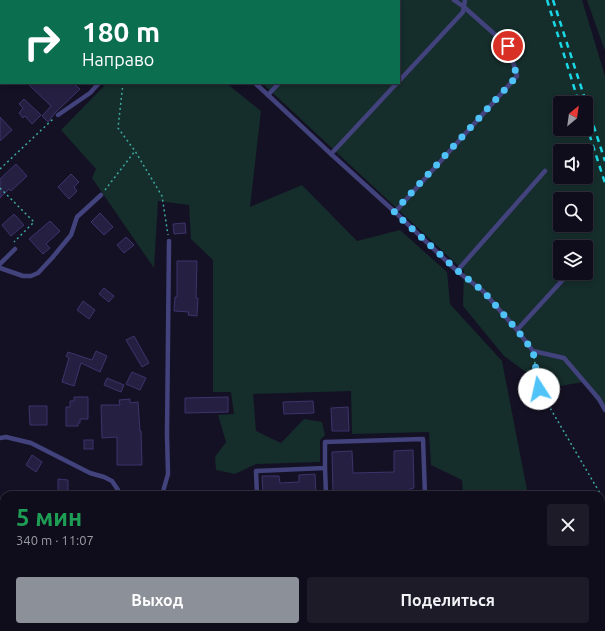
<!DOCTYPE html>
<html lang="ru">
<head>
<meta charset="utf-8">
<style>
	body { margin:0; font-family:Ubuntu,sans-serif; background:#1d1b28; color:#f1f3f6; height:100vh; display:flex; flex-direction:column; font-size:15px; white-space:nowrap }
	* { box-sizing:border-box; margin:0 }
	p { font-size:13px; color:#9b9ca3 }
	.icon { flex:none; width:22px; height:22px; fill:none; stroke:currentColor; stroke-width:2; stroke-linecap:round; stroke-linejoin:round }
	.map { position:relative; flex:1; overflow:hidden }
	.panel { position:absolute; left:0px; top:491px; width:605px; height:140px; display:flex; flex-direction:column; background:#0f0d1b; border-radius:12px 12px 0 0; box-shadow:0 2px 6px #0003,0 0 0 1px #2f2d3a }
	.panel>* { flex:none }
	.hud { position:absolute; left:0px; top:0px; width:400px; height:84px; box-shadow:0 2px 6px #0003,0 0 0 1px #2f2d3a; background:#0b6e4f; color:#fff; overflow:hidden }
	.needle { width:26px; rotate:29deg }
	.controls { position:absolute; left:553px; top:96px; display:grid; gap:8px }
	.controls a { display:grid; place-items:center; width:40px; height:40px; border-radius:4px; background:#0f0d1b; box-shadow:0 2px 6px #0003,0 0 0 1px #2f2d3a; font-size:20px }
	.pin { position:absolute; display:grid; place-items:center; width:34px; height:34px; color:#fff; margin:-17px; border:2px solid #fff; border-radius:50%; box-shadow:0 1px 4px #0007 }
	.me { position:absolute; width:44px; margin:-22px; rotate:350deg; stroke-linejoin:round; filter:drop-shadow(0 0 3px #0008) }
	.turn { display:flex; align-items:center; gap:14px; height:84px; padding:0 16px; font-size:18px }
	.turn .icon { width:52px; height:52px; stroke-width:2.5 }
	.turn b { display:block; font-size:28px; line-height:34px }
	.round { display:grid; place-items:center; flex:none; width:42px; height:42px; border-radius:4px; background:#1d1b28 }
	.headline { display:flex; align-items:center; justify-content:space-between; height:68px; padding:0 16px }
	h1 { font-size:24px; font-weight:700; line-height:30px; color:#1e9e55 }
	.primary-button { display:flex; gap:8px; margin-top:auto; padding:8px 16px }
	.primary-button a { flex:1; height:46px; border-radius:4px; background:#8c9099; color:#fff; font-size:16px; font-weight:700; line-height:46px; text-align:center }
	.primary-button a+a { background:#1d1b28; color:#f1f3f6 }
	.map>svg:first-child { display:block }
	.green { fill:#152d2b; fill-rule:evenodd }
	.building { fill:#251f42; stroke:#3d346c }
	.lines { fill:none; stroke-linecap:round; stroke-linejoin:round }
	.path { stroke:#3daaa0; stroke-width:1.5; stroke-dasharray:2 3; stroke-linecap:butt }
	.service { stroke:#42427d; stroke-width:4.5 }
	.tertiary { stroke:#42427d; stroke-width:10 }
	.rail { stroke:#1ad8e5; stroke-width:2.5; stroke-dasharray:6 5; stroke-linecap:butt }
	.route { stroke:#4fc3f7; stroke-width:7; stroke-dasharray:0 12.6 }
</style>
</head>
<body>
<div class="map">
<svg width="605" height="631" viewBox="0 0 605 631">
	<rect width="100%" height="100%" fill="#141124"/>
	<g class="green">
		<path d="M173,0H582L605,76V412L583,382L548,388L504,356L463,306L464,271L262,83H399V1H174ZM560,103H586V129H560ZM560,151H586V177H560ZM560,199H586V225H560ZM560,247H586V273H560Z"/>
		<polygon points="587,0 605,0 605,51"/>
		<polygon points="107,83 226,83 261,111 250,207 302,185 357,241 400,230 447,272 450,304 502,361 528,495 463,495 462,480 431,465 429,432 352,434 351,391 253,394 256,431 281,443 304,419 322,422 325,435 320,440 320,462 256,464 235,474 216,470 215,457 226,442 218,415 234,414 231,392 213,392 213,260 191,239 189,205 158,201 154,268 92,178 96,169 61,130"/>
		<polygon points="601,542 605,543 605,631 442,631 442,627 601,627"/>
	</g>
	<g class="building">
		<polygon points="27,83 73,83 80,89 56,112 48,122 42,116 51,106"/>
		<polygon points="24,99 41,115 32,124 25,116 23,118 19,113 23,108 19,104"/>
		<polygon points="0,117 12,130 0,141"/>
		<polygon points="16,164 27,176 11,191 9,189 0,198 0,179"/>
		<polygon points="71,174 79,182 74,187 77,191 69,199 58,187"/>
		<polygon points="100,213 113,227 104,235 91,222"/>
		<polygon points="14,214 24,225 11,236 2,225"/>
		<polygon points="50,221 60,231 46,244 50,248 43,254 29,239"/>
		<polygon points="185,223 186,233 174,234 173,224"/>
		<polygon points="126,237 134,245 124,253 117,245"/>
		<polygon points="177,261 197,261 196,298 198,298 197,316 188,315 189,312 174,311 175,297 177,297"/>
		<polygon points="104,288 114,296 109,302 99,294"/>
		<polygon points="83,301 95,310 89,319 77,310"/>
		<polygon points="134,336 149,363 142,367 126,340"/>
		<polygon points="96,351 107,356 100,372 81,363 74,386 62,382 69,358 66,356 68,352 92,360"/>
		<polygon points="132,372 146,378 140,390 126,384"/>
		<polygon points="107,378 124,385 121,392 104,385"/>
		<polygon points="74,397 88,397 88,419 80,419 80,423 78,423 78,426 66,426 66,407 70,407 70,401 74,401"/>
		<polygon points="228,397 228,412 185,413 185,398"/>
		<polygon points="130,399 130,403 138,402 140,431 141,431 142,465 117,465 117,437 102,438 101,405 120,405 119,400"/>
		<polygon points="313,401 314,413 284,414 283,402"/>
		<polygon points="29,406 47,406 47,425 30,425"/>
		<polygon points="348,407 349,431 332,431 331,408"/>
		<rect x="84" y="440" width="9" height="9"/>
		<polygon points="413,450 414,488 410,489 410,495 339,495 338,492 333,492 332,452 352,451 353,473 394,472 394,451"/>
		<polygon points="32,455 42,462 36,472 26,465"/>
		<polygon points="315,474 316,495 263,495 262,476 279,476 280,483 299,482 299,475"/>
		<polygon points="58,479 68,480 68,492 58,492"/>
	</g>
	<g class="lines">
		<g class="path">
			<polyline points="123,83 118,128 135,151 162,196 168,235"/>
			<polyline points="0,169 53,119"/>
			<polyline points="0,188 34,222 14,242"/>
			<polyline points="105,190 135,151"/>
			<polyline points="534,357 539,389 601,495"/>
			<polyline points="601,496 605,503"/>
			<polyline points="601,538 605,539"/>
			<polyline points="0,597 4,596"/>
			<polyline points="134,627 134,631"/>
			<polyline points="252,627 259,631"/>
			<polyline points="324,627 324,631"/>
			<polyline points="194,631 205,627"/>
			<polyline points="304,631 304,627"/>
		</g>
		<g class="service">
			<polyline points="168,0 169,1"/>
			<polyline points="154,1 154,0"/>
			<polyline points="239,1 240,0"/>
			<polyline points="358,1 358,0"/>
			<polyline points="399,81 463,12 465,0"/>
			<polyline points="255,83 268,95 279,83"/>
			<polyline points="268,95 331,154 397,83"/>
			<polyline points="58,115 90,93 99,83"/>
			<polyline points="331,154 395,212 517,76 508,46 464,7 454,0"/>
			<polyline points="395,212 457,271 545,171"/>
			<polyline points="0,264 15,249"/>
			<polyline points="0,268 23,276 31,276 38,273 52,258 71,235 77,217 101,195"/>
			<polyline points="457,271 483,291 517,330 569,273"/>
			<polyline points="517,330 533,351 564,358 599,399 605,410"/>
			<polyline points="0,438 6,437 31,443 90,473 104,477 112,481 118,490 119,495"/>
			<polyline points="325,468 326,495"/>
			<polyline points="162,495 168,474 167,435 169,241"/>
			<polyline points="257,495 256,471 325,468 325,442 423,439 425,495"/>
			<polyline points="0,560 4,560"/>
			<polyline points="234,627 234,631"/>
			<polyline points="359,627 359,631"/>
			<polyline points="6,629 47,627"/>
		</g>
		<g class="tertiary">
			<polyline points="0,585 4,585"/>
			<polyline points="117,627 117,631"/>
		</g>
		<g class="rail">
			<polyline points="547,0 579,103"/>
			<polyline points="553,0 605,161"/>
			<polyline points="586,124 605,183"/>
		</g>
	</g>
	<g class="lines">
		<polyline class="route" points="508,46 517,76 394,212 458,271 483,291 517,330 533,351 539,389"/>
	</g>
</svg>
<div class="controls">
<a><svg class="needle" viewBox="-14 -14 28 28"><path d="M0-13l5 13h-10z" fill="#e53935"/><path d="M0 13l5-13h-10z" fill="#9b9ca3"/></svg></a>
<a><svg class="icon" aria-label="sound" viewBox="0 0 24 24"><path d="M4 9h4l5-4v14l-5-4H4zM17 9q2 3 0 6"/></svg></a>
<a><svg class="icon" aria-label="search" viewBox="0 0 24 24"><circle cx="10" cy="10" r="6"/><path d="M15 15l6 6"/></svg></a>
<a><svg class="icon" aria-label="layers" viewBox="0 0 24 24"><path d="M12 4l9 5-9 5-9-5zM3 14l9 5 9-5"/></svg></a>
</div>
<div class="pin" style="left:508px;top:46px;background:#d93025"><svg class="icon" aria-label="arrive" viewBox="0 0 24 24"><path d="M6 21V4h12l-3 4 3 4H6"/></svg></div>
<svg class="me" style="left:539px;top:389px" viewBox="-20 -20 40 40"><circle r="19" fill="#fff"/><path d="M0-13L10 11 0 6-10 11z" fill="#4fc3f7"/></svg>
<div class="hud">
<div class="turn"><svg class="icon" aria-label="right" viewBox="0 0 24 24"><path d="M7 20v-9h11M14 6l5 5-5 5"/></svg><div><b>180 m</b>Направо</div></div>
</div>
<section class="panel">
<div class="headline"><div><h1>5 мин</h1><p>340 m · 11:07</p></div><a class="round"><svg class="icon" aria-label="close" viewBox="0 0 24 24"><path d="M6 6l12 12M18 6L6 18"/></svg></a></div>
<div class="primary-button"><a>Выход</a><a>Поделиться</a></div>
</section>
</div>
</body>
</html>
